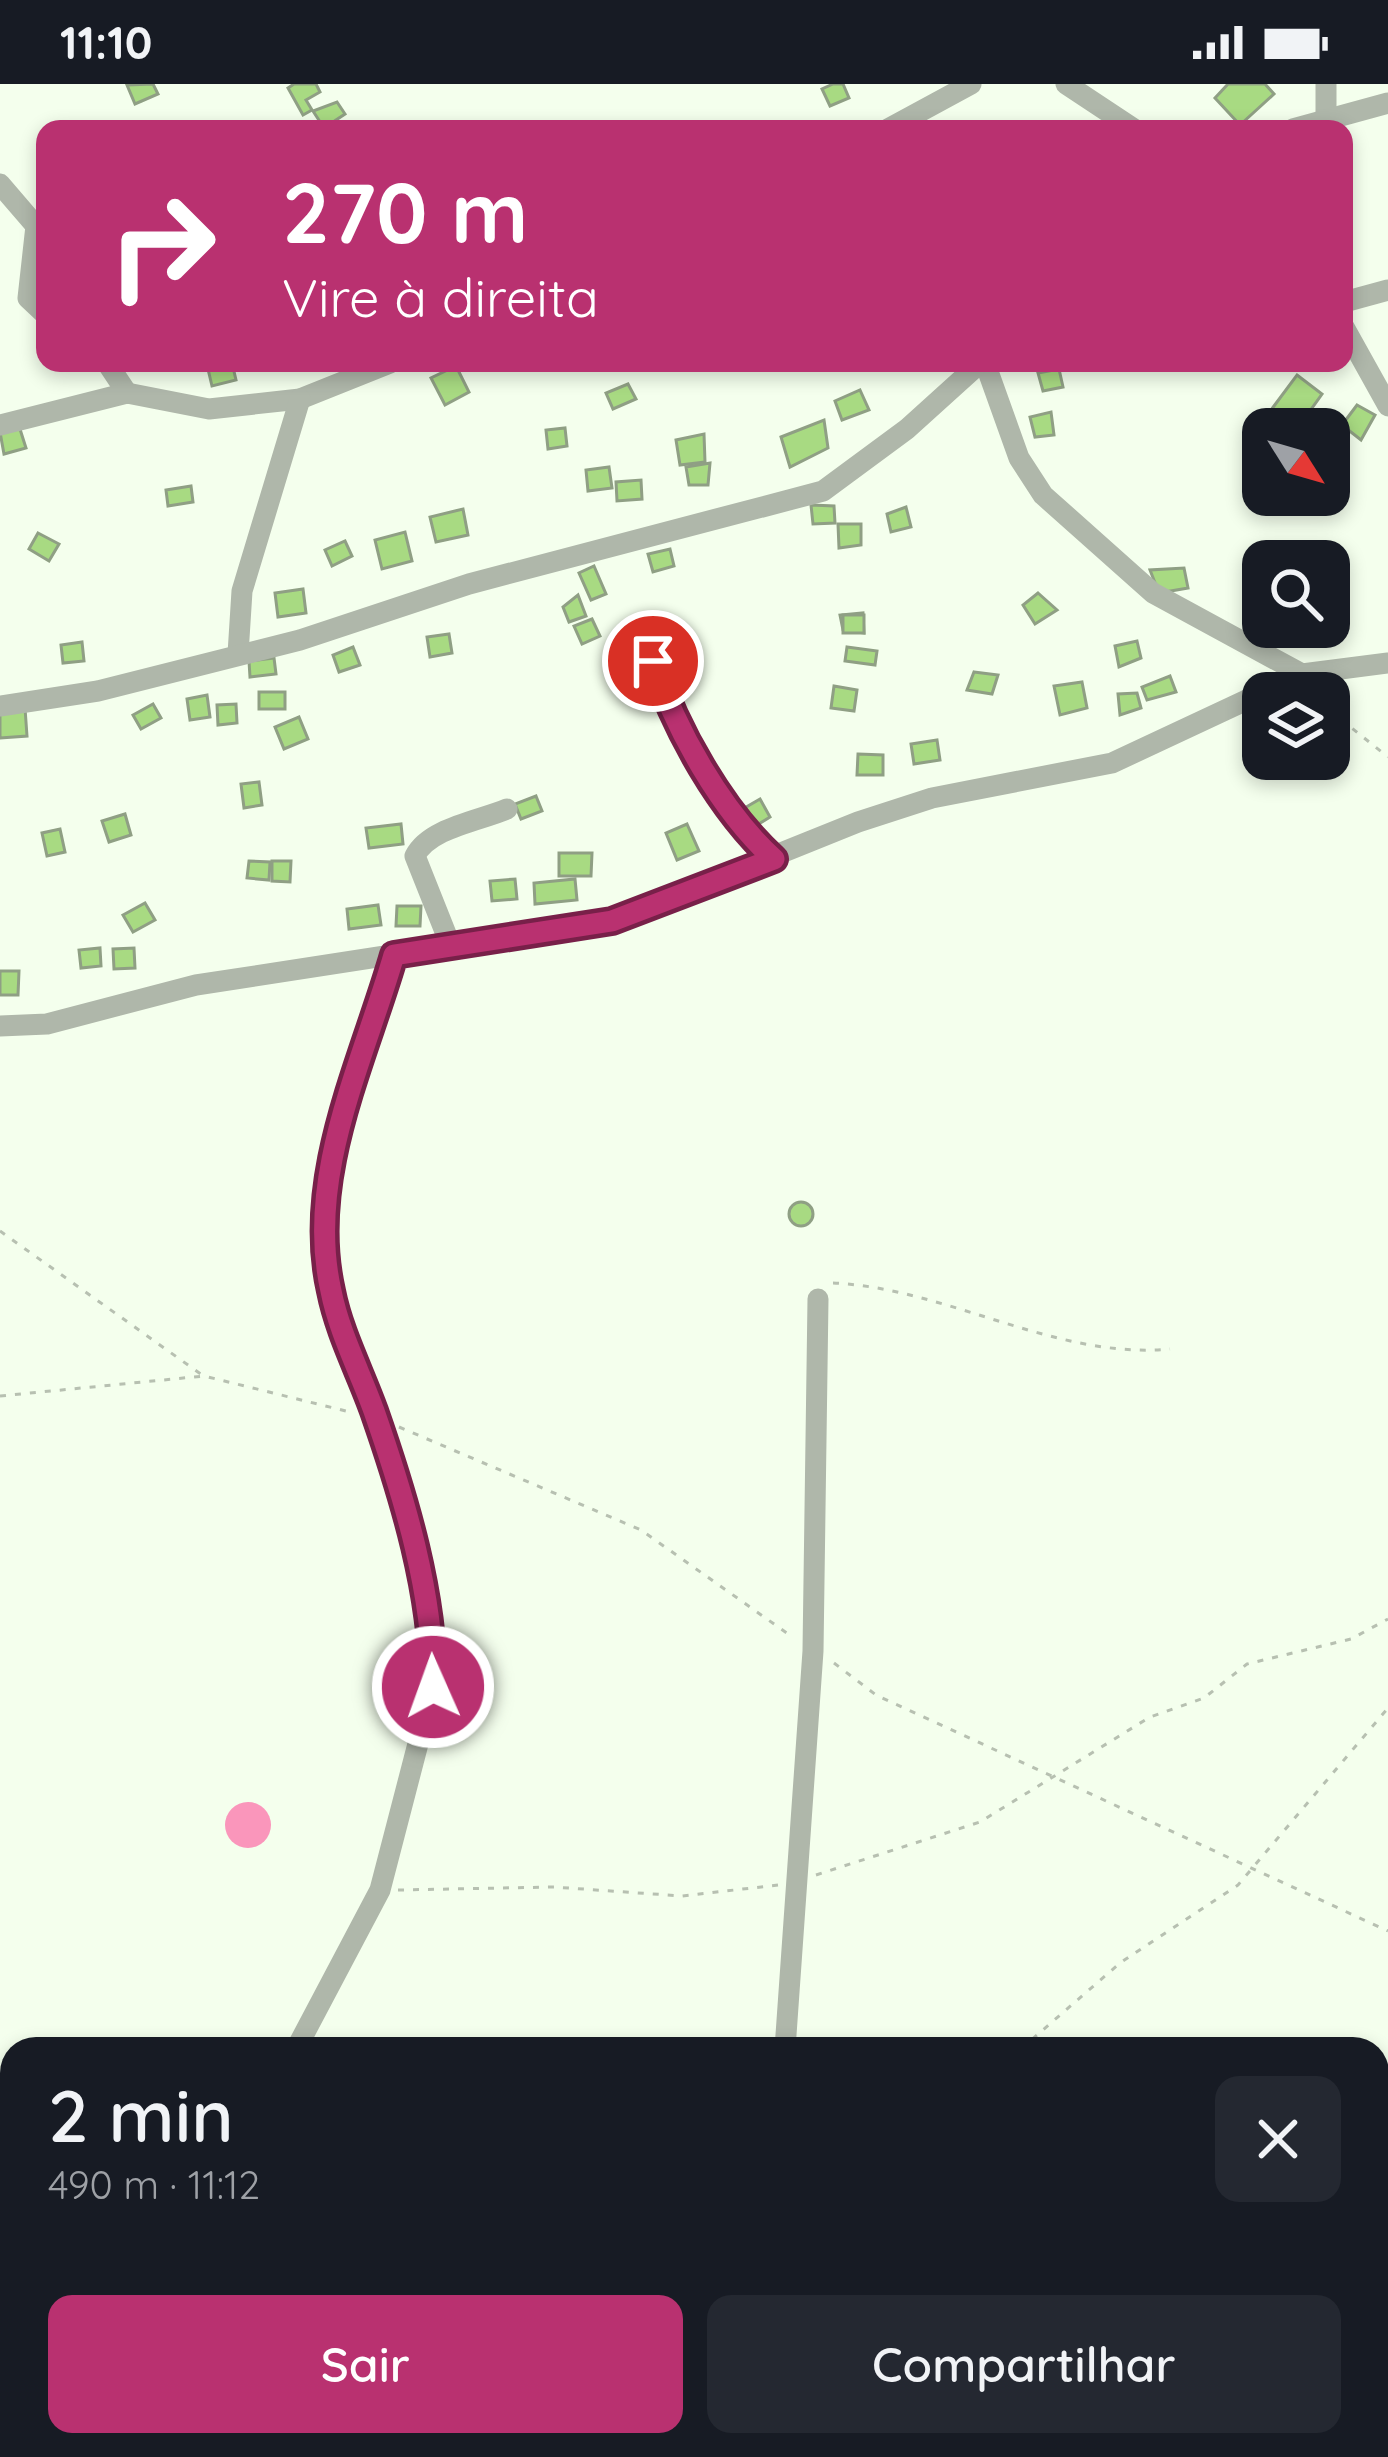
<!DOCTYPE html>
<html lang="pt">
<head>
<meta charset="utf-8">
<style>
	body { margin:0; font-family:Quicksand,sans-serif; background:#242831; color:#f1f3f6; height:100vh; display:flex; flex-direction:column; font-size:45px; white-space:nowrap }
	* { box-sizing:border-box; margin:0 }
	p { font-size:39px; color:#9ea1a6 }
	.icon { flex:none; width:66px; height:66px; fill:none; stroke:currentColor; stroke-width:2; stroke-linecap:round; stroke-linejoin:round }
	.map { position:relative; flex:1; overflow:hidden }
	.side { position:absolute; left:0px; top:1953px; width:1389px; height:420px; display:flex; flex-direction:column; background:#171b24; border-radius:36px 36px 0 0; box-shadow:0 6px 18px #0003 }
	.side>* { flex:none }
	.hud { position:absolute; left:36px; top:36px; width:1317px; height:252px; border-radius:24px; box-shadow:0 6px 18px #0003; background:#b93170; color:#fff; overflow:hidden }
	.needle { width:78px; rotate:127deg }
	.controls { position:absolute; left:1242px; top:324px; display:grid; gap:24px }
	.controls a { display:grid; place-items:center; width:108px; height:108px; border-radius:24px; background:#171b24; box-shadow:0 6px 18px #0003; font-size:60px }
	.pin { position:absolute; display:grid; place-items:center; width:102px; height:102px; color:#fff; margin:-51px; border:6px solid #fff; border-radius:50%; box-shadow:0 3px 12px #0007 }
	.me { position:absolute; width:132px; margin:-66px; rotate:358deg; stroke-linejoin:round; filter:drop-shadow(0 0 9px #0008) }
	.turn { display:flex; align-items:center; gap:42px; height:252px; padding:0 48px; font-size:54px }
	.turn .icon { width:156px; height:156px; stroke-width:2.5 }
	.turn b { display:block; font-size:84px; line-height:102px }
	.round { display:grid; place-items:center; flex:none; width:126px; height:126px; border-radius:24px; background:#242831 }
	.headline { display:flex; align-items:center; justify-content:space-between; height:204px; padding:0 48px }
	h1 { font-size:72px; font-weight:600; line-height:90px }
	.primary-button { display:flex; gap:24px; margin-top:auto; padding:24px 48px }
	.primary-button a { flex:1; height:138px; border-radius:24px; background:#b93170; color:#fff; font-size:48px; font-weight:600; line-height:138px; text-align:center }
	.primary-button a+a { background:#242831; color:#f1f3f6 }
	.status { display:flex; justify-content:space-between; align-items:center; height:84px; padding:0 60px; background:#171b24; direction:ltr }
	.status svg { height:33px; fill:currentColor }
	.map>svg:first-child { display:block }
	.water { fill:#fa96bb }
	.building { fill:#a8da82; stroke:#8f9f84; stroke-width:3 }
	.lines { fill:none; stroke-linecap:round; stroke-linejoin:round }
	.path { stroke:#b7c0b1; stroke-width:3; stroke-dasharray:6 9; stroke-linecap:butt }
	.street { stroke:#afb7aa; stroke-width:21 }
	.route-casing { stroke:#782049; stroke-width:30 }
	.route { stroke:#b93170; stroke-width:21 }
</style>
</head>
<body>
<div class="status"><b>11:10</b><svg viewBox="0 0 49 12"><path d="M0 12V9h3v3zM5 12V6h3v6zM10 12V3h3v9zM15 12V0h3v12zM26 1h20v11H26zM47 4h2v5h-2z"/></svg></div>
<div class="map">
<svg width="1388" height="2373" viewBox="0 0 1388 2373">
	<rect width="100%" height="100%" fill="#f4ffed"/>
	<circle class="water" cx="248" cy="1741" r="23"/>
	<g class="building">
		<polygon points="153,0 158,10 135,20 127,1"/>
		<polygon points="294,0 316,0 320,8 306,16 312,26 303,31 288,4"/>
		<polygon points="833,0 843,0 849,14 830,22 822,5"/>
		<polygon points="1228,0 1265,0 1274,10 1240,41 1215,14"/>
		<polygon points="337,18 345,30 324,44 313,27"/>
		<polygon points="232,279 236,296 212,302 208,285"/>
		<polygon points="456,282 469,308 445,321 431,294"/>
		<polygon points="1059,285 1063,303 1043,307 1038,289"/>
		<polygon points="1297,291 1322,310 1297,345 1263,345 1263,360 1251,353"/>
		<polygon points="628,300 636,315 613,325 606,309"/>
		<polygon points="860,306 869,326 842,336 835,317"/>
		<polygon points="1357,321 1375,331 1361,356 1342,341"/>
		<polygon points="1051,328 1054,351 1035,353 1030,333"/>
		<polygon points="824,336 828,364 790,383 781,353"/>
		<polygon points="19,342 26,364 4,370 0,348"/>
		<polygon points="565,344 567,362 548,365 546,346"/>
		<polygon points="704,350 705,378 680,381 676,356"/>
		<polygon points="710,379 708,401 689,401 686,383"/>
		<polygon points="609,383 612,404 588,407 586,386"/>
		<polygon points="641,396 642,415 617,417 616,398"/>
		<polygon points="191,402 193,418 168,422 166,406"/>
		<polygon points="811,421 834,422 835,439 813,440"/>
		<polygon points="906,423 911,443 891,448 887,430"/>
		<polygon points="463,425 468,451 436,458 430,433"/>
		<polygon points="838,440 861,440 861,461 839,464"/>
		<polygon points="405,448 412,477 382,485 375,456"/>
		<polygon points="38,449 59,460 49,477 29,465"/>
		<polygon points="345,457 352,472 332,482 325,466"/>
		<polygon points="670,465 674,482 653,488 648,470"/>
		<polygon points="594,482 606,510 591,516 579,489"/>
		<polygon points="1184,484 1188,504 1159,509 1150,486"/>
		<polygon points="303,505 306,529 278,533 275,509"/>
		<polygon points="1038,509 1057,526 1035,540 1023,521"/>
		<polygon points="578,511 586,532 569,538 563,523"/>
		<polygon points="863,529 864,549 843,546 840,531"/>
		<rect x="843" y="531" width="21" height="18"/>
		<polygon points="592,535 600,552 582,560 574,542"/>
		<polygon points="449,550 452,569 430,573 427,553"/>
		<polygon points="1137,557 1141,574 1119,583 1115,562"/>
		<polygon points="82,558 84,577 63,579 61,561"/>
		<polygon points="353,563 360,581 339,588 333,571"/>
		<polygon points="847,563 877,567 875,581 845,577"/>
		<polygon points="274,574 276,590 250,593 249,577"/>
		<polygon points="974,588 998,591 992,610 967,606"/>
		<polygon points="1170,592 1176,608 1147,616 1142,603"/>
		<polygon points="1082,598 1087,624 1060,631 1054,602"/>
		<polygon points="834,602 857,606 854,627 831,624"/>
		<rect x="259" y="608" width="26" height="17"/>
		<polygon points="1137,609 1141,624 1120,631 1118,610"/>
		<polygon points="207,611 210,633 190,636 187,615"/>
		<polygon points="153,620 161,634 141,645 133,631"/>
		<polygon points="236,620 237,639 218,641 217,621"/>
		<polygon points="25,624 27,652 0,654 0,625"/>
		<polygon points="299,633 308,655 284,665 275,643"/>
		<polygon points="937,656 940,676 914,680 911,660"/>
		<polygon points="858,670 883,671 883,691 857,691"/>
		<polygon points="259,698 262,721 244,724 241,700"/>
		<polygon points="536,712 542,727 521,735 515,720"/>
		<polygon points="760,715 770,733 752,744 741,726"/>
		<polygon points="125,730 131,751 109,758 102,737"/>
		<polygon points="401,740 403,760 369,764 366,744"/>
		<polygon points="687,740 699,767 677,776 666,749"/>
		<polygon points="60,745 65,768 47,772 42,749"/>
		<polygon points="559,769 592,769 591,792 559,792"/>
		<polygon points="249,777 270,778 269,796 247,794"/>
		<polygon points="272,777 291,777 290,798 272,797"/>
		<polygon points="515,795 517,815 492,817 490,797"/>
		<polygon points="575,795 577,816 535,820 534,799"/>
		<polygon points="145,819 155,836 133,848 123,831"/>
		<polygon points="378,821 381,841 349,845 347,825"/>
		<polygon points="397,822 421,822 420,842 396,842"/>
		<polygon points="100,864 101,882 81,884 79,866"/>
		<polygon points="134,864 135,884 114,885 113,865"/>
		<polygon points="0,887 19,887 18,911 0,911"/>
		<circle cx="801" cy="1130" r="12"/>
	</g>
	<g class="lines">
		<g class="path">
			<polyline points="1329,626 1388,673"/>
			<polyline points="0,1147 202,1291"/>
			<path d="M833,1199C947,1204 1056,1276 1170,1265"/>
			<polyline points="0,1312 204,1292 350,1328"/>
			<polyline points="399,1343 641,1446 791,1552"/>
			<polyline points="834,1579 876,1611 1388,1847"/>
			<polyline points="816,1791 980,1738 1150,1633 1204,1614 1247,1580 1351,1555 1388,1535"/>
			<polyline points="398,1806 554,1803 682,1812 778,1801"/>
			<polyline points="1021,1965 1120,1879 1238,1801 1388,1624"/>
		</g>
		<g class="street">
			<polyline points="1066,0 1134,45"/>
			<polyline points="1326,39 1326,0"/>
			<polyline points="888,45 971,0"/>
			<polyline points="1293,45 1388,19"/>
			<polyline points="0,100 36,142 28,214 45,230"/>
			<polyline points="1344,218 1388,206"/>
			<polyline points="1344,243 1388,322"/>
			<polyline points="107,279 127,309"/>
			<polyline points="985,279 1019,374 1043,411 1153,509 1302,590"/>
			<polyline points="0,341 127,309 209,325 300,315 390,279"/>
			<polyline points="238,570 242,507 300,315"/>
			<path d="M653,577C675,646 721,727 774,775"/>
			<polyline points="0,622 98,607 300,556 469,500 823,407 907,345 980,279"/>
			<path d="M452,865L415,772C429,744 479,737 507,725"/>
			<polyline points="0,942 47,940 196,901 612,837 858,738 932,714 1112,679 1302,590 1388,579"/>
			<polyline points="296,1965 380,1806 433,1602 433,1552 426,1514 376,1334 330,1207 325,1131 329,1076 394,871"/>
			<polyline points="785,1965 813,1567 818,1215"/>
			<polyline points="1377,2022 1388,2023"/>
			<polyline points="0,2177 12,2175"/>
			<polyline points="756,2373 757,2361"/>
			<polyline points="1348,2373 1388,2370"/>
		</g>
	</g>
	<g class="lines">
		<g class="route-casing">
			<path id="route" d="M433,1603C434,1511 404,1413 374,1327C360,1288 339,1248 331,1207C305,1093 363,978 394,871L612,837L774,775C721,727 675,645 653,577"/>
		</g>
		<use href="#route" class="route"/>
	</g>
</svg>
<div class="controls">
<a><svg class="needle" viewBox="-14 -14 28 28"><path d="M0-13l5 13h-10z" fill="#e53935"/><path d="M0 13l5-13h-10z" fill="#9ea1a6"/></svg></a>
<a><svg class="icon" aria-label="search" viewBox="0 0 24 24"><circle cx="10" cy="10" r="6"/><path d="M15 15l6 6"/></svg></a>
<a><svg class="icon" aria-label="layers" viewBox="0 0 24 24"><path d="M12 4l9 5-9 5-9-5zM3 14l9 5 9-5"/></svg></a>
</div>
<div class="pin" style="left:653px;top:577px;background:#d93025"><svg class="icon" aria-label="arrive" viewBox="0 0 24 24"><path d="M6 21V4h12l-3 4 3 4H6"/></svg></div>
<svg class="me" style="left:433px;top:1603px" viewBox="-20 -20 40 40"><circle r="17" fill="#b93170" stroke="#fff" stroke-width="3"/><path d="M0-11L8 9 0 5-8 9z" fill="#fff"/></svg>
<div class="hud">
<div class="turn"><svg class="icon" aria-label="right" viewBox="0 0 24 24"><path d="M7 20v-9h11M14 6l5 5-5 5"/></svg><div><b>270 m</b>Vire à direita</div></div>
</div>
<section class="side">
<div class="headline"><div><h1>2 min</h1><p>490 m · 11:12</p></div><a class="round"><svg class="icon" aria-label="close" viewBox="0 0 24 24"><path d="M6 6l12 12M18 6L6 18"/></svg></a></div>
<div class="primary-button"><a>Sair</a><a>Compartilhar</a></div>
</section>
</div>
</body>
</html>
